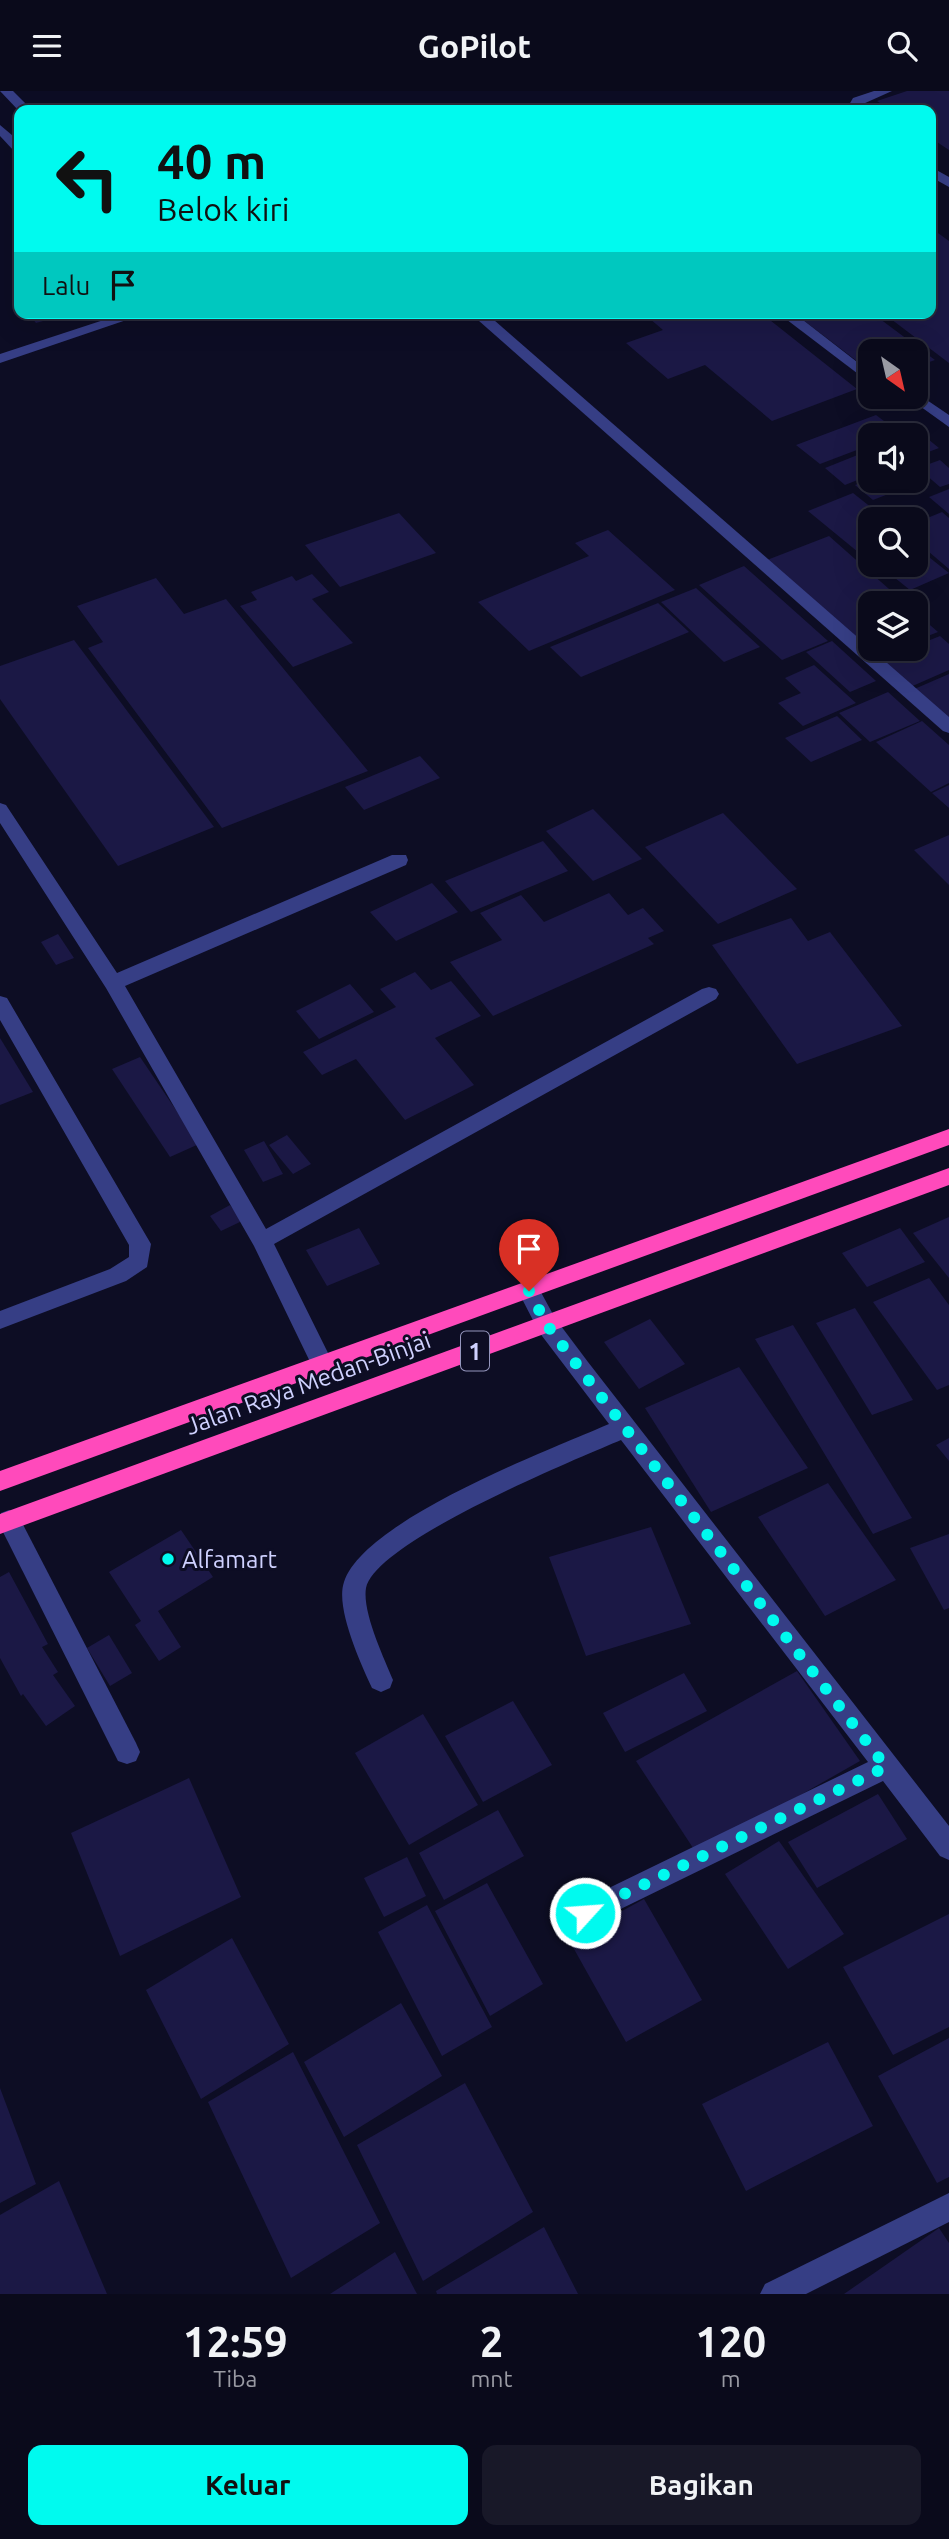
<!DOCTYPE html>
<html lang="id">
<head>
<meta charset="utf-8">
<style>
	body { margin:0; font-family:Ubuntu,sans-serif; background:#181828; color:#f1f3f6; height:100vh; display:flex; flex-direction:column; font-size:26px; white-space:nowrap }
	* { box-sizing:border-box; margin:0 }
	p { font-size:23px; color:#999aa3 }
	.icon { flex:none; width:38px; height:38px; fill:none; stroke:currentColor; stroke-width:2; stroke-linecap:round; stroke-linejoin:round }
	.map { position:relative; height:2203px; overflow:hidden }
	.sheet { display:flex; flex-direction:column; background:#0a0a1b; flex:1 }
	.sheet>* { flex:none }
	.guide { position:absolute; left:14px; top:14px; width:922px; height:214px; border-radius:14px; box-shadow:0 7px 28px #0002,0 0 0 2px #2a2b3a; background:#00faef; color:#111; overflow:hidden }
	.needle { width:46px; rotate:146deg }
	.controls { position:absolute; left:858px; top:248px; display:grid; gap:14px }
	.controls a { display:grid; place-items:center; width:70px; height:70px; border-radius:14px; background:#0a0a1b; box-shadow:0 7px 28px #0002,0 0 0 2px #2a2b3a; font-size:35px }
	.pin { position:absolute; display:grid; place-items:center; width:60px; height:60px; color:#fff; margin:-72px -30px; border-radius:50% 50% 50% 0; rotate:-45deg; box-shadow:0 0 7px #0007 }
	.pin .icon { rotate:45deg }
	.me { position:absolute; width:77px; margin:-38px; rotate:64deg; stroke-linejoin:round; filter:drop-shadow(0 0 5px #0008) }
	.turn { display:flex; align-items:center; gap:24px; height:147px; padding:0 28px; font-size:32px }
	.turn .icon { width:91px; height:91px; stroke-width:2.5 }
	.turn b { display:block; font-size:49px; line-height:60px }
	.then { display:flex; align-items:center; height:66px; padding:0 28px; background:#0003; gap:14px; font-size:26px }
	.eta { display:flex; justify-content:space-evenly; align-items:center; height:119px; text-align:center }
	.eta b { font-size:42px; font-weight:700; line-height:49px }
	.button { display:flex; gap:14px; margin-top:auto; padding:14px 28px }
	.button a { flex:1; height:80px; border-radius:14px; background:#00faef; color:#111; font-size:28px; font-weight:700; line-height:80px; text-align:center }
	.button a+a { background:#181828; color:#f1f3f6 }
	header { display:flex; justify-content:space-between; align-items:center; height:91px; padding:0 28px; background:#0a0a1b; font-size:32px; font-weight:700 }
	.map>svg:first-child { display:block }
	.building { fill:#1b1845 }
	.lines { fill:none; stroke-linecap:round; stroke-linejoin:round }
	.minor { fill:#363e85; fill-rule:evenodd }
	.highway { fill:#ff4abb; fill-rule:evenodd }
	.route { stroke:#00faef; stroke-width:12; stroke-dasharray:0 21.6 }
	.poi-dot { fill:#00faef; stroke:#0d0d24; stroke-width:2.5 }
	.labels { text-anchor:middle; dominant-baseline:central; stroke-width:6; stroke-linejoin:round; paint-order:stroke }
	.shield { fill:#0d0d24; stroke:#9596bd; stroke-width:2 }
	.shield-label { font-size:23px; font-weight:bold; fill:#cfd1ff }
	.street-label { font-size:24px; fill:#cfd1ff; stroke:#0d0d24 }
	.poi-label { font-size:24px; fill:#cfd1ff; stroke:#0d0d24; text-anchor:start }
</style>
</head>
<body>
<header><svg class="icon" aria-label="menu" viewBox="0 0 24 24"><path d="M4 6h16M4 12h16M4 18h16"/></svg>GoPilot<svg class="icon" aria-label="search" viewBox="0 0 24 24"><circle cx="10" cy="10" r="6"/><path d="M15 15l6 6"/></svg></header>
<div class="map">
<svg width="949" height="2203" viewBox="0 0 949 2203">
	<rect width="100%" height="100%" fill="#0d0d24"/>
	<g class="building">
		<polygon points="907,0 949,0 949,59 931,47 931,19 891,19 877,10"/>
		<polygon points="931,137 949,150 949,272 883,222 931,222"/>
		<polygon points="28,222 68,222 68,223 36,232"/>
		<polygon points="643,222 761,222 857,298 772,330 705,274 668,288 626,252 663,239"/>
		<polygon points="794,222 872,222 935,269 915,276 915,261 870,261 870,280"/>
		<polygon points="876,324 900,342 870,345 870,354 820,373 796,354"/>
		<polygon points="918,340 939,357 915,366 915,345 907,345"/>
		<polygon points="870,359 870,384 845,394 825,377"/>
		<polygon points="940,369 949,377 949,393 940,396 918,377"/>
		<polygon points="870,388 870,390 915,390 915,388 922,390 873,409 855,394"/>
		<polygon points="949,398 949,423 929,406"/>
		<polygon points="853,402 887,429 870,429 870,456 858,461 808,420"/>
		<polygon points="942,421 949,427 949,478 915,449 915,432"/>
		<polygon points="399,422 436,462 340,496 305,454"/>
		<polygon points="608,439 675,499 529,560 478,511 589,465 575,452"/>
		<polygon points="829,445 906,513 870,513 870,558 896,558 875,567 767,469"/>
		<polygon points="915,455 949,482 910,499 879,474 915,474"/>
		<polygon points="744,475 828,550 782,569 699,494"/>
		<polygon points="312,483 329,501 312,508 353,552 293,576 240,515 257,509 251,501 292,485 296,490"/>
		<polygon points="156,487 184,523 226,508 368,680 222,737 88,557 103,551 77,515"/>
		<polygon points="696,497 760,556 724,571 661,511"/>
		<polygon points="658,512 689,541 581,586 550,556"/>
		<polygon points="915,521 938,541 915,550"/>
		<polygon points="940,545 949,553 949,579 908,597 879,571 909,558 915,558 915,555"/>
		<polygon points="74,549 214,736 118,775 0,608 0,575"/>
		<polygon points="832,550 876,590 850,601 806,561"/>
		<polygon points="814,574 856,612 803,635 778,612 801,602 785,587"/>
		<polygon points="949,583 949,633 912,599"/>
		<polygon points="888,601 920,630 870,651 839,622"/>
		<polygon points="837,625 862,649 811,671 785,647"/>
		<polygon points="922,630 949,654 949,692 931,701 876,651"/>
		<polygon points="420,665 440,687 364,719 345,696"/>
		<polygon points="949,694 949,717 932,702"/>
		<polygon points="593,718 642,768 593,790 546,740"/>
		<polygon points="723,722 797,798 718,833 645,756"/>
		<polygon points="949,744 949,794 914,759"/>
		<polygon points="543,750 568,780 471,821 445,790"/>
		<polygon points="432,792 458,821 396,850 370,821"/>
		<polygon points="609,802 628,824 643,817 664,840 648,847 654,853 493,925 450,871 502,849 480,822 521,804 544,831"/>
		<polygon points="791,827 808,850 830,841 902,935 797,973 712,854"/>
		<polygon points="58,843 74,867 56,874 41,851"/>
		<polygon points="415,881 431,899 451,890 481,925 435,947 474,994 405,1029 356,968 322,984 303,961 396,916 380,898"/>
		<polygon points="350,893 374,921 319,948 296,920"/>
		<polygon points="0,947 33,1001 0,1014"/>
		<polygon points="140,966 199,1053 170,1066 112,978"/>
		<polygon points="287,1044 311,1073 293,1083 269,1054"/>
		<polygon points="264,1050 283,1083 263,1091 244,1059"/>
		<polygon points="230,1114 242,1130 221,1140 210,1125"/>
		<polygon points="949,1126 949,1187 913,1142"/>
		<polygon points="359,1137 380,1173 327,1195 306,1159"/>
		<polygon points="900,1137 925,1171 867,1196 842,1162"/>
		<polygon points="929,1187 949,1214 949,1294 937,1299 873,1211"/>
		<polygon points="855,1217 913,1309 872,1324 816,1232"/>
		<polygon points="650,1228 685,1273 639,1298 604,1251"/>
		<polygon points="793,1234 912,1427 873,1443 755,1248"/>
		<polygon points="739,1276 808,1377 711,1421 645,1317"/>
		<polygon points="949,1347 949,1370 936,1354"/>
		<polygon points="828,1392 896,1489 825,1525 758,1426"/>
		<polygon points="651,1436 691,1533 586,1565 549,1466"/>
		<polygon points="181,1439 213,1486 158,1520 181,1556 159,1570 135,1534 141,1530 109,1481"/>
		<polygon points="949,1443 949,1517 944,1519 910,1457"/>
		<polygon points="9,1481 48,1553 42,1556 58,1581 53,1584 75,1615 46,1635 23,1603 21,1605 0,1567 0,1486"/>
		<polygon points="109,1544 132,1582 110,1595 87,1557"/>
		<polygon points="797,1580 860,1670 697,1763 636,1670"/>
		<polygon points="684,1582 707,1620 625,1661 603,1622"/>
		<polygon points="513,1610 552,1674 483,1711 445,1645"/>
		<polygon points="423,1623 478,1714 409,1754 355,1662"/>
		<polygon points="189,1687 241,1806 120,1865 71,1742"/>
		<polygon points="878,1703 907,1748 817,1797 788,1751"/>
		<polygon points="498,1719 524,1765 444,1809 419,1762"/>
		<polygon points="779,1750 844,1843 788,1878 725,1783"/>
		<polygon points="407,1766 426,1805 384,1826 364,1787"/>
		<polygon points="487,1792 543,1893 490,1925 435,1820"/>
		<polygon points="644,1808 702,1909 626,1951 569,1849"/>
		<polygon points="427,1814 492,1936 442,1965 378,1841"/>
		<polygon points="949,1823 949,1936 893,1964 843,1876"/>
		<polygon points="232,1847 289,1953 201,2008 146,1899"/>
		<polygon points="401,1912 442,1985 344,2046 304,1971"/>
		<polygon points="949,1947 949,2086 937,2092 878,1985"/>
		<polygon points="828,1951 873,2035 746,2100 702,2013"/>
		<polygon points="293,1961 380,2132 291,2187 208,2011"/>
		<polygon points="465,1992 533,2121 423,2190 357,2054"/>
		<polygon points="0,1997 36,2093 0,2112"/>
		<polygon points="59,2090 107,2203 0,2203 0,2124"/>
		<polygon points="544,2136 578,2203 437,2203 436,2200"/>
		<polygon points="939,2137 949,2152 949,2203 844,2203"/>
		<polygon points="395,2161 417,2203 330,2203"/>
	</g>
	<g class="lines">
		<g class="minor">
			<polygon points="0,0 13,0 32,19 19,20"/>
			<polygon points="874,0 892,0 863,13 858,19 846,19 853,7"/>
			<polygon points="0,34 19,50 19,61 14,60 0,45"/>
			<polygon points="931,76 949,86 949,96 931,86"/>
			<polygon points="125,222 147,222 0,272 0,263"/>
			<polygon points="470,222 486,222 949,626 949,642 943,640"/>
			<polygon points="778,222 794,222 870,281 870,292"/>
			<polygon points="915,301 949,324 949,336 910,308 908,306 915,306"/>
			<polygon points="0,712 6,714 117,882 392,764 406,764 408,769 406,774 125,895 266,1138 702,898 709,896 716,898 719,903 716,908 274,1153 333,1272 330,1279 322,1281 314,1279 254,1155 106,897 0,732"/>
			<polygon points="0,905 7,907 151,1153 147,1176 126,1190 0,1238 0,1220 110,1178 129,1166 129,1154 0,929"/>
			<path d="M529,1191L537,1194L555,1227L588,1271L949,1735V1769L940,1765L883,1690L594,1831L585,1835L576,1831L572,1822L576,1813L868,1671L621,1349C574,1369 376,1450 366,1497C362,1521 384,1567 393,1589L390,1597L381,1601L372,1597C361,1573 335,1517 344,1491C364,1429 549,1359 609,1333L539,1241L518,1200L521,1194Z"/>
			<polygon points="9,1419 17,1422 136,1652 140,1661 136,1670 127,1673 118,1670 0,1435 1,1422"/>
			<polygon points="949,2102 949,2131 806,2203 760,2203 765,2193"/>
		</g>
		<g class="highway">
			<polygon points="949,1038 949,1054 0,1400 0,1380"/>
			<polygon points="949,1077 949,1094 0,1443 0,1423"/>
		</g>
	</g>
	<g class="lines">
		<polyline class="route" points="529,1200 547,1234 580,1278 886,1676 585,1822"/>
	</g>
	<circle class="poi-dot" cx="168" cy="1468" r="7"/>
	<g class="labels">
		<rect class="shield" x="461" y="1240.5" width="28" height="39" rx="5"/>
		<g class="shield-label">
			<text x="475" y="1260">1</text>
		</g>
		<g class="street-label">
			<text transform="translate(308 1292) rotate(-20)">Jalan Raya Medan-Binjai</text>
		</g>
		<g class="poi-label">
			<text x="182" y="1468">Alfamart</text>
		</g>
	</g>
</svg>
<div class="controls">
<a><svg class="needle" viewBox="-14 -14 28 28"><path d="M0-13l5 13h-10z" fill="#e53935"/><path d="M0 13l5-13h-10z" fill="#999aa3"/></svg></a>
<a><svg class="icon" aria-label="sound" viewBox="0 0 24 24"><path d="M4 9h4l5-4v14l-5-4H4zM17 9q2 3 0 6"/></svg></a>
<a><svg class="icon" aria-label="search" viewBox="0 0 24 24"><circle cx="10" cy="10" r="6"/><path d="M15 15l6 6"/></svg></a>
<a><svg class="icon" aria-label="layers" viewBox="0 0 24 24"><path d="M12 4l9 5-9 5-9-5zM3 14l9 5 9-5"/></svg></a>
</div>
<div class="pin" style="left:529px;top:1200px;background:#d93025"><svg class="icon" aria-label="arrive" viewBox="0 0 24 24"><path d="M6 21V4h12l-3 4 3 4H6"/></svg></div>
<svg class="me" style="left:585px;top:1822px" viewBox="-20 -20 40 40"><circle r="17" fill="#00faef" stroke="#fff" stroke-width="3"/><path d="M0-11L8 9 0 5-8 9z" fill="#fff"/></svg>
<div class="guide">
<div class="turn"><svg class="icon" aria-label="left" viewBox="0 0 24 24"><path d="M17 20v-9H6M10 6l-5 5 5 5"/></svg><div><b>40 m</b>Belok kiri</div></div>
<div class="then">Lalu<svg class="icon" aria-label="arrive" viewBox="0 0 24 24"><path d="M6 21V4h12l-3 4 3 4H6"/></svg></div>
</div>
</div>
<section class="sheet">
<div class="eta">
<div><b>12:59</b><p>Tiba</p></div>
<div><b>2</b><p>mnt</p></div>
<div><b>120</b><p>m</p></div>
</div>
<div class="button"><a>Keluar</a><a>Bagikan</a></div>
</section>
</body>
</html>
